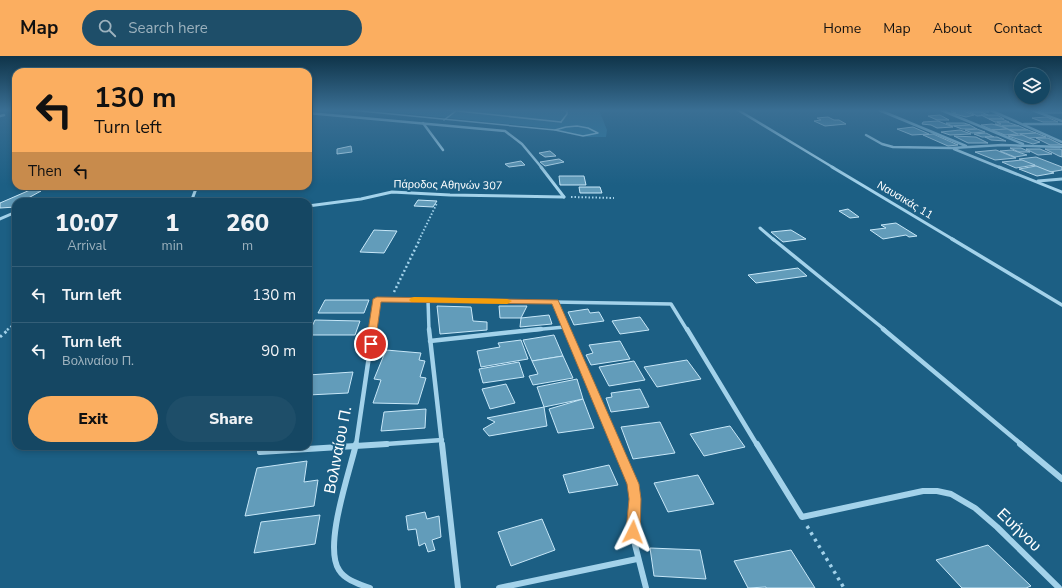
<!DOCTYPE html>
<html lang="en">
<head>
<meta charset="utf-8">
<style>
	body { margin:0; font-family:"Nunito Sans",sans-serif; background:#1e4e69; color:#f1f3f6; height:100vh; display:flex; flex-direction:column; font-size:15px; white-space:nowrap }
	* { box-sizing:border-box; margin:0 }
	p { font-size:13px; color:#9db2be }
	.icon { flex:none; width:22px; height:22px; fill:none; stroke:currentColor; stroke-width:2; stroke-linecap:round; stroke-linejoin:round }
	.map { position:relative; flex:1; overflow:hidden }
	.side { position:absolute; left:12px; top:142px; width:300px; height:252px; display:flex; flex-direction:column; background:#154763; border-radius:12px; box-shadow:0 2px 6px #0003,0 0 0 1px #345f78 }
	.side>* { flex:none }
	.top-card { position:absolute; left:12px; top:12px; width:300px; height:122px; border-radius:12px; box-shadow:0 2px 6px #0003,0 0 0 1px #345f78; background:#fbae60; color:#111; overflow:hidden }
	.controls { position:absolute; left:1014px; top:12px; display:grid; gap:8px }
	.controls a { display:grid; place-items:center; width:36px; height:36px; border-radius:50%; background:#154763; box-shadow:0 2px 6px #0003,0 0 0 1px #345f78; font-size:20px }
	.pin { position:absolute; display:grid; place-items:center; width:34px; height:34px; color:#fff; margin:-17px; border:2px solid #fff; border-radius:50%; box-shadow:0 1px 4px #0007 }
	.me { position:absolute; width:44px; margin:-22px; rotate:3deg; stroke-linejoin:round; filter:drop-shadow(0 0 3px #0008) }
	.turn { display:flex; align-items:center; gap:14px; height:84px; padding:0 16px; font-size:18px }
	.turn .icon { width:52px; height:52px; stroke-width:2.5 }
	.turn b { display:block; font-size:28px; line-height:34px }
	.then { display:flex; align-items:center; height:38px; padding:0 16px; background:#0003; gap:8px; font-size:15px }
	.eta { display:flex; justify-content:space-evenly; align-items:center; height:68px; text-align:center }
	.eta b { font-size:24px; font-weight:800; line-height:28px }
	.button { display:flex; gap:8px; margin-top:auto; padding:8px 16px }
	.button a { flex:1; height:46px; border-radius:24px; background:#fbae60; color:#111; font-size:16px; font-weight:800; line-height:46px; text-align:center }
	.button a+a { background:#1e4e69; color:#f1f3f6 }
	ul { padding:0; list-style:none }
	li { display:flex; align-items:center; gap:12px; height:56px; padding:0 16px; border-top:1px solid #345f78 }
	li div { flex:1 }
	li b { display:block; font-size:15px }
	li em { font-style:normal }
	header { display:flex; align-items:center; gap:24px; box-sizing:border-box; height:56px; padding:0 20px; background:#fbae60; color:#111 }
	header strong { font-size:19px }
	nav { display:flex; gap:22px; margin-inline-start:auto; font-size:14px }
	.search { width:280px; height:36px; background:#1e4e69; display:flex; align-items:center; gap:10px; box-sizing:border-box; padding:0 14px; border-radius:22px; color:#9db2be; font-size:15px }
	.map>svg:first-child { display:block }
	.green { fill:#2b79a0 }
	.building { fill:#629cba; stroke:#c7e7f8 }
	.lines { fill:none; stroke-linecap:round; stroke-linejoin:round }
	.path-far3 { stroke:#a3d2ea; stroke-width:2; stroke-dasharray:1.5 2; stroke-linecap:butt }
	.path-far2 { stroke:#a3d2ea; stroke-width:2.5; stroke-dasharray:2 2.5; stroke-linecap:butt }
	.path-far1 { stroke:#a3d2ea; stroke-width:3; stroke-dasharray:2.5 3.5; stroke-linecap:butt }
	.path { stroke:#a3d2ea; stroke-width:3.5; stroke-dasharray:3 4.5; stroke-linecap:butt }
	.lane { stroke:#a3d2ea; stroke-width:1.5 }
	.street-far4 { stroke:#a3d2ea; stroke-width:2.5 }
	.street-far3 { stroke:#a3d2ea; stroke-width:3 }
	.street-far2 { stroke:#a3d2ea; stroke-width:3.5 }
	.street-far1 { stroke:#a3d2ea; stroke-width:4.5 }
	.street { stroke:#a3d2ea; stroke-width:6 }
	.route { fill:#fbae60; stroke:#a3713e }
	.slow { fill:#f59e0b }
	.labels { text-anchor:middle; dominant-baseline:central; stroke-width:4; stroke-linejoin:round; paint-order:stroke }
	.far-street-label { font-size:11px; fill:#fff; stroke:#1c5f84 }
	.near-street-label { font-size:16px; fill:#fff; stroke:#1c5f84 }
</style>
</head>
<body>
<header>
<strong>Map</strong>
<div class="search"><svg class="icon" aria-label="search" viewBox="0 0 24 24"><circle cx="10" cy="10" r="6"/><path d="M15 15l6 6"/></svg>Search here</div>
<nav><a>Home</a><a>Map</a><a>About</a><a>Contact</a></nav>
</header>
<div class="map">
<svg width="1062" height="532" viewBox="0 0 1062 532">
	<rect width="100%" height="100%" fill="#1c5f84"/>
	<polygon class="green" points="368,54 599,54 607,74 606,81 588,81 548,72"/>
	<g class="building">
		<polygon points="961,54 974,59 966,61 951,57 956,57 951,55"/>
		<polygon points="964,54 986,54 989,56 970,56"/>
		<polygon points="1038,54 1059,54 1062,57 1043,57"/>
		<polygon points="970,56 981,56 988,59 977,60"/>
		<polygon points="940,59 949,64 937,64 928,60"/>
		<polygon points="981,59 997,59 1004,63 989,63"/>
		<polygon points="828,61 834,64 839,64 846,68 825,70 814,65 821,64 817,62"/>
		<polygon points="1047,61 1058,66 1043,66 1032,62"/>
		<polygon points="989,63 1002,63 1009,66 995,66"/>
		<polygon points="938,65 953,71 937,72 931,69 922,68 923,66"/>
		<polygon points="997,66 1007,66 1019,70 1000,70 995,68 1001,68"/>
		<polygon points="946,67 964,67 970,69 952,70"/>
		<polygon points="992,68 1003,71 1007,73 992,74 981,69"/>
		<polygon points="970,69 977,73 962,73 954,70"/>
		<polygon points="1002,70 1019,70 1028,74 1010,74"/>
		<polygon points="913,71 929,78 912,79 897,73"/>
		<polygon points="977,73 985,76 972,77 965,74"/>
		<polygon points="1007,73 1018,78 1005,79 992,74"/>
		<polygon points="960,74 971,78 950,79 941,76"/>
		<polygon points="1010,74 1028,74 1036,77 1018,78"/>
		<polygon points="986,77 994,81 982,81 974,78"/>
		<polygon points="1036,77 1046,81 1029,82 1020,78"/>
		<polygon points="933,78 958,89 948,90 923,79"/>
		<polygon points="1022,79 1029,82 1040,86 1033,88 1008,80"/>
		<polygon points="954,80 976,81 988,87 968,87"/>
		<polygon points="985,81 997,81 1006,85 991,84"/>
		<polygon points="1036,82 1048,82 1062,89 1050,89"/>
		<polygon points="351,90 352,96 337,98 337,93"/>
		<polygon points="1010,92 1021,92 1030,96 1019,96"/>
		<polygon points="1026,93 1040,93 1052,98 1038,99"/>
		<polygon points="1045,93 1060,93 1062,94 1062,101 1059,100"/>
		<polygon points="996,94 1016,102 995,104 975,96"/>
		<polygon points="1012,94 1027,99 1015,101 1000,95"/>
		<polygon points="550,95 556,100 545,101 539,97"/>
		<polygon points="1036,101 1062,111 1062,114 1050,116 1019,103"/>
		<polygon points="559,103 564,106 545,110 540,106"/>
		<polygon points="1022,104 1035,109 1016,112 1002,106"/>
		<polygon points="521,105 525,109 509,111 505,108"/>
		<polygon points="1036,110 1054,117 1037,120 1019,113"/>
		<polygon points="559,120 584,120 586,129 560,129"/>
		<polygon points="579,131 600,131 602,137 580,137"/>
		<polygon points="30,134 41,135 21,146 23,146 16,146 16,151 0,152 0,147"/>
		<polygon points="418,144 437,145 433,151 414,150"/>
		<polygon points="848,153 859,161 850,162 839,155"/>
		<polygon points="896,167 917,180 909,181 906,179 883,183 870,174 886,172 881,169"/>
		<polygon points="374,174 397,175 384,197 360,196"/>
		<polygon points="791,174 806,183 783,186 771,176"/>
		<polygon points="798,212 807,220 756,227 748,219"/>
		<polygon points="325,244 369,244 364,257 318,257"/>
		<polygon points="437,250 471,251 473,265 487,266 487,274 440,278"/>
		<polygon points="499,250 527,250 521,262 500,262"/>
		<polygon points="588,253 590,257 599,256 604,265 574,269 568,256"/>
		<polygon points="549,259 552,268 520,271 521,262"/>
		<polygon points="640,261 649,274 620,278 612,265"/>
		<polygon points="315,264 360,265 355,279 308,279"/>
		<polygon points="554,279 563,300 532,305 523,284"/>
		<polygon points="521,284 528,303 481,311 477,295 500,291 498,287"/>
		<polygon points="620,285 630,303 591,309 586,299 593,297 589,289"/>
		<polygon points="386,294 421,297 419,304 425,305 420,321 426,322 418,348 373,347 381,324 374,323"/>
		<polygon points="563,300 573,322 533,329 529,320 538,318 532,305"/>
		<polygon points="687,304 701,323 657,331 644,311"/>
		<polygon points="634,305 645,324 609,330 599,311"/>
		<polygon points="519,306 524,321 483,327 479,313"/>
		<polygon points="353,316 348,337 308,339 308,319"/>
		<polygon points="577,323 583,343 544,351 537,331"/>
		<polygon points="506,328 515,347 490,353 482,333"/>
		<polygon points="640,333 649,351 611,356 606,342 612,341 611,337"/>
		<polygon points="583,343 594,372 558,377 549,353"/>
		<polygon points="544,351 547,370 489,380 483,373 495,366 487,362"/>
		<polygon points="426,353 425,372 381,375 384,356"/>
		<polygon points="660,366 675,397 633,403 621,371"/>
		<polygon points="730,370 745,391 704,400 690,378"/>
		<polygon points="307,405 304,426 318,424 314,450 245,460 257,412"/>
		<polygon points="609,409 618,429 569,437 563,419"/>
		<polygon points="698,419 714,448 668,456 654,427"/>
		<polygon points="425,456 427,463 439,460 441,481 432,484 435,494 428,496 425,487 419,490 416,473 408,474 406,460"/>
		<polygon points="320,459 315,488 254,497 261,466"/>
		<polygon points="542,463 555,494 511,510 498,476"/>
		<polygon points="988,489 1031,530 1026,532 962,532 936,504"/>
		<polygon points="650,492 700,494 706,523 654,520"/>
		<polygon points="791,494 815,532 766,532 766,531 748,532 734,505"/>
	</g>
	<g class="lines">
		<g class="path-far3">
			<polyline points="571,141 614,142"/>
			<polyline points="419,184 437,147"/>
		</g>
		<g class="path-far2">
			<polyline points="394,236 420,183"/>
			<polyline points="7,274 16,267"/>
		</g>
		<polyline class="path-far1" points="0,281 9,273"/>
		<polyline class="path" points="807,470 844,532"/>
		<g class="lane">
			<polyline points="350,54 555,74"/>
			<polyline points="448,54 561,66"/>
			<polyline points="444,64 456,55"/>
			<polyline points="561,66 567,58 567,55 562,54"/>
			<polygon points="577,70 588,72 598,77 583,80 555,74 566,71"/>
		</g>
		<g class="street-far4">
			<polyline points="738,54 834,112"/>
			<polyline points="879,54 966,90"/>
			<polyline points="941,54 1023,88"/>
			<polyline points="990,54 1062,86"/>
			<polyline points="1032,54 1062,65"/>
			<polyline points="308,57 505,75 522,88 542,112"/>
			<polyline points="0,60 4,59"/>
			<polyline points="423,67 443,94"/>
			<polyline points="1024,68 1062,68"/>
			<polyline points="866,79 882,88 893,91 952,92 1002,89 1062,91"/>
			<polyline points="954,93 1001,112"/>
		</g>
		<g class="street-far3">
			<polyline points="541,111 564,141"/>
			<polyline points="832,111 954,184"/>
			<polyline points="999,111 1062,136"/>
			<polyline points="1038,125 1062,123"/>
			<polyline points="191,146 197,130"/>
			<polyline points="308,150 361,143 392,136 450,139 564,141"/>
			<polyline points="0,163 16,156"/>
			<polyline points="760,172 774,184"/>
		</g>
		<g class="street-far2">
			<polyline points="773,183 885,274"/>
			<polyline points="952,183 1062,249"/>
			<polyline points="428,244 429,274"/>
			<polyline points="555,246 567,274"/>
			<polyline points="373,274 377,243 671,248 687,274"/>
			<polyline points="532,274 565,271"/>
		</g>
		<g class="street-far1">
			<polyline points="429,273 442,389"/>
			<polyline points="567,273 616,389"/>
			<polyline points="687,273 757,389"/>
			<polyline points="883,273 1022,389"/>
			<polyline points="430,285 541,273"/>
			<polyline points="356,389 373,273"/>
			<polyline points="372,389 442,384"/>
		</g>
		<g class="street">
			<path d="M356,388C350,415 323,490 339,514C345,524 359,528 370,532"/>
			<polyline points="442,388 458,532"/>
			<polyline points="616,388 633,428 635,441 633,481 646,532"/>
			<polyline points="757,388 802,461 923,435 937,435 951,438 975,452 997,471 1059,532"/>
			<polyline points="1020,388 1062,423"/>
			<polyline points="260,396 387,388"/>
			<polyline points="499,532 637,503"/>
		</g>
	</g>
	<linearGradient id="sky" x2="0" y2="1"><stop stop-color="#0f3449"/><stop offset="0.42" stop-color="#3a6f94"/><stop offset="1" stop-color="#3a6f94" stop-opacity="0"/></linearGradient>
	<rect width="1062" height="129" fill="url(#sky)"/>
	<polygon class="route" points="377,241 558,244 639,428 641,443 640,476 638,480 633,482 628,480 626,476 629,443 627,428 552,248 381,246 375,288 371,291 366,288 373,243"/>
	<polygon class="slow" points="414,241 507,243 512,245 507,248 411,246 409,244 411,242"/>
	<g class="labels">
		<g class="far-street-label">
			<text transform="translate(448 129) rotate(1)">Πάροδος Αθηνών 307</text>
			<text transform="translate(905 144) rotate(31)">Ναυσικάς 11</text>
		</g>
		<g class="near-street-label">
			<text transform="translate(338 394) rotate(-79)">Βολιναίου Π.</text>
			<text transform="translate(1019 474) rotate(44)">Ευήνου</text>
		</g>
	</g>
</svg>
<div class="controls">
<a><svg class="icon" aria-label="layers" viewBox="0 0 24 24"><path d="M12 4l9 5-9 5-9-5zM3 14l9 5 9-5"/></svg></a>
</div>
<div class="pin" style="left:371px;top:288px;background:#d93025"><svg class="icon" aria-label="arrive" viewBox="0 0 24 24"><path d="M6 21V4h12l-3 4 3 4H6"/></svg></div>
<svg class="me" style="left:633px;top:476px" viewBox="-20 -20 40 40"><path d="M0-17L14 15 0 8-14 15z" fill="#fbae60" stroke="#fff" stroke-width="4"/></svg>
<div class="top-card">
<div class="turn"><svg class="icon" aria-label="left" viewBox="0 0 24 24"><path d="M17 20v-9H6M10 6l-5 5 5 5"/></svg><div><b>130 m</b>Turn left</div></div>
<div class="then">Then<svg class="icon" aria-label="left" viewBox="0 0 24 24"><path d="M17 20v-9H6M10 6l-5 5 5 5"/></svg></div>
</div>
<section class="side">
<div class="eta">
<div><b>10:07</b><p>Arrival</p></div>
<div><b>1</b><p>min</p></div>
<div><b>260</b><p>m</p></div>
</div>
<ul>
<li><svg class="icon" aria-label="left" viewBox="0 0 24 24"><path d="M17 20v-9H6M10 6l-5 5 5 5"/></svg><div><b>Turn left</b></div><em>130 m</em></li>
<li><svg class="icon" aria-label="left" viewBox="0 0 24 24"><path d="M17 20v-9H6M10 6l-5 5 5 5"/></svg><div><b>Turn left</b><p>Βολιναίου Π.</p></div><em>90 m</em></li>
</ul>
<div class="button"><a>Exit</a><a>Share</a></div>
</section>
</div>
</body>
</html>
